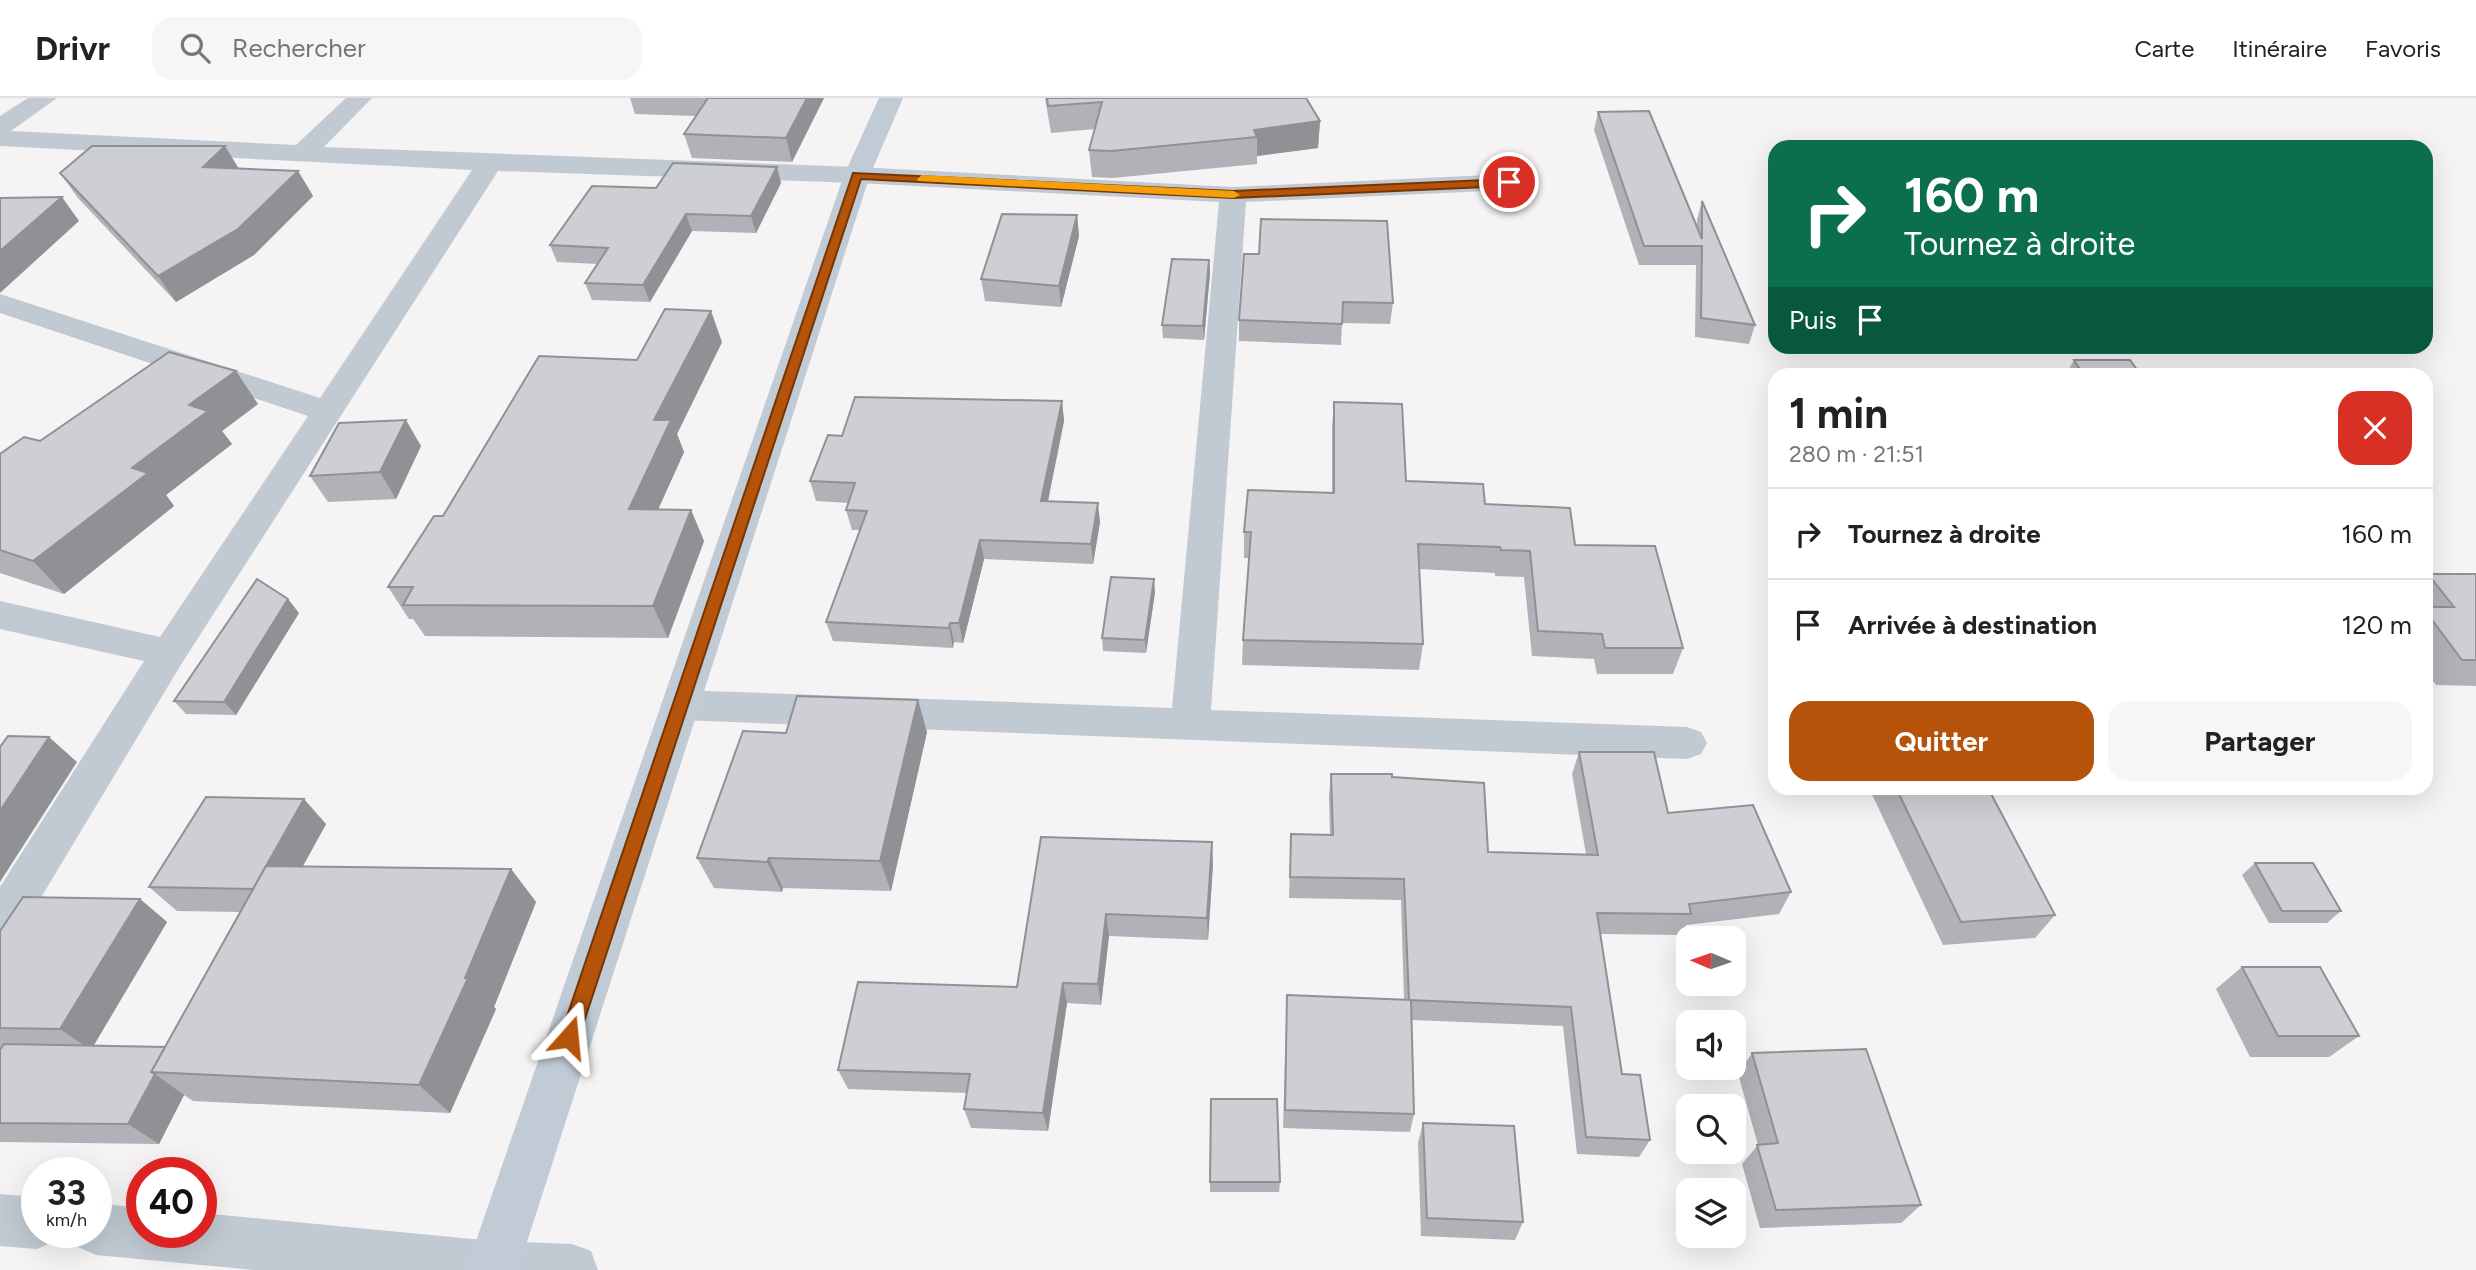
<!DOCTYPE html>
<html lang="fr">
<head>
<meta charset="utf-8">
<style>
	body { margin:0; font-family:Figtree,sans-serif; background:#f6f6f6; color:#222; height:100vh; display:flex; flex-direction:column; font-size:26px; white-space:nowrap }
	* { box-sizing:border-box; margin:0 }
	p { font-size:23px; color:#767676 }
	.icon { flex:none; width:38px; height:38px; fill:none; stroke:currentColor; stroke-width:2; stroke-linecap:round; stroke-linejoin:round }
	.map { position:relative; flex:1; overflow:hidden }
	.details { position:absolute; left:1768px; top:270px; width:665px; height:427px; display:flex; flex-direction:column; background:#fff; border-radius:21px; box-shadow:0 7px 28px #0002 }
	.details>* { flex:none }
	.top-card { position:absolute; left:1768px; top:42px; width:665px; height:214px; border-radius:21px; box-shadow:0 7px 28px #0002; background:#0b6e4f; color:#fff; overflow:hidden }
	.needle { width:46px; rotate:272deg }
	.fabs { position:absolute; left:1676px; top:828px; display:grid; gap:14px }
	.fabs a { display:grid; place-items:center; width:70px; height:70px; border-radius:14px; background:#fff; box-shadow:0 7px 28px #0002; font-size:35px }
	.speed { position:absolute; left:21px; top:1059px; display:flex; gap:14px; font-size:35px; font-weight:700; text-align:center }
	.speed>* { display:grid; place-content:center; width:91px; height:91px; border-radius:50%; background:#fff; box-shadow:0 7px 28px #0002; line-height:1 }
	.speed small { font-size:18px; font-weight:400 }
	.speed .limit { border:10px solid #d22; background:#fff; color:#111 }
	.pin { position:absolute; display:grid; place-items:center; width:60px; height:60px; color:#fff; margin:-30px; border:4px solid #fff; border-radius:50%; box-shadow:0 2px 7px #0007 }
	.me { position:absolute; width:77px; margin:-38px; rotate:18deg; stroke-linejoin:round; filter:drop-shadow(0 0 5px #0008) }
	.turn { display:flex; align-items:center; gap:24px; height:147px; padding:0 21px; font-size:32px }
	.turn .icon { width:91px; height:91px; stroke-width:2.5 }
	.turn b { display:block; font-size:49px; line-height:60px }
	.then { display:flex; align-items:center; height:66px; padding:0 21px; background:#0003; gap:14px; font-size:26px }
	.round { display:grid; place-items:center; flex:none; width:74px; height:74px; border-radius:21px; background:#f6f6f6 }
	.headline { display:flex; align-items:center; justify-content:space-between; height:119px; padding:0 21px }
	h1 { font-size:42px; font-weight:700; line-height:52px }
	.cta { display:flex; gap:14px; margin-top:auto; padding:14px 21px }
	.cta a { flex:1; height:80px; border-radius:21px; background:#b45309; color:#fff; font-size:28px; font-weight:700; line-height:80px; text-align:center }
	.cta a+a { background:#f6f6f6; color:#222 }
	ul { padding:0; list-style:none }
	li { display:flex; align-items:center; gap:21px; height:91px; padding:0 21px; border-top:2px solid #e0e0e0 }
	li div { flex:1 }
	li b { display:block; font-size:26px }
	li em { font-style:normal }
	header { display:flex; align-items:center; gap:42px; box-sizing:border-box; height:98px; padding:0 35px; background:#fff; border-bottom:2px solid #e0e0e0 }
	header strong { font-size:33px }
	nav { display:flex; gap:38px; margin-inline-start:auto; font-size:24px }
	.search { width:490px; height:63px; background:#f6f6f6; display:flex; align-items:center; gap:18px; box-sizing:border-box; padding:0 24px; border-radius:21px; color:#767676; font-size:26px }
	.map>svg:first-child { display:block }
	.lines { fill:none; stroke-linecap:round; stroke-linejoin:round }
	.street { fill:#c1cad2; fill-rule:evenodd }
	.secondary { fill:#c1cbd6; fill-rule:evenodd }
	.wall { fill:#b0b2b7 }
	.shaded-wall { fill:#909195 }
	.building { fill:#cdcfd5; stroke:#909195; stroke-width:2 }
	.route { fill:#b45309; stroke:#753606; stroke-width:2 }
	.slow { fill:#f59e0b }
</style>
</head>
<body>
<header>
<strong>Drivr</strong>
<div class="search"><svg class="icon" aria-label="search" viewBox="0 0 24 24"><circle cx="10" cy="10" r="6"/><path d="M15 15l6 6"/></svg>Rechercher</div>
<nav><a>Carte</a><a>Itinéraire</a><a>Favoris</a></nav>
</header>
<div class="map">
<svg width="2476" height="1172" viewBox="0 0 2476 1172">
	<rect width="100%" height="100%" fill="#f5f3f3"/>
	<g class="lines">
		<g class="street">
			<polygon points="28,0 57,0 11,33 296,47 346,0 372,0 324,49 857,69 1233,89 1509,76 1518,78 1522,84 1518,90 1509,92 1246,104 1211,612 1687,629 1701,634 1707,645 1701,656 1687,661 680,622 666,618 661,607 666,596 680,592 1172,610 1219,104 857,85 498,73 182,565 16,841 0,846 0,789 144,563 0,531 0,503 160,539 308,318 0,215 0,196 320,300 472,72 0,48 0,18"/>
			<polygon points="0,1096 37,1099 37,1134 59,1134 55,1143 37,1151 0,1148"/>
			<polygon points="96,1105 142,1110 142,1134 201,1134 201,1115 493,1143 572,1146 591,1153 598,1172 254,1172 96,1157 78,1149 72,1134 96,1134"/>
		</g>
		<polygon class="secondary" points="879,0 903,0 870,77 518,1172 466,1172 844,77"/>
	</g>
	<g class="wall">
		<polygon points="630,0 824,0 792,64 692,60 684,36 696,18 635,16"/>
		<polygon points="1045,0 1306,0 1320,23 1318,50 1257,58 1257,66 1113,80 1092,79 1089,52 1095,31 1051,35"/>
		<polygon points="1598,14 1697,128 1697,122 1702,103 1755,227 1749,246 1695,239 1696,167 1639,167 1594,32"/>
		<polygon points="225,48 239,71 298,73 313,98 254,157 176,204 78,100 60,75"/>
		<polygon points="781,85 756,135 692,133 650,204 592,202 585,185 598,166 557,164 550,147 656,90"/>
		<polygon points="1077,117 1079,138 1061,209 985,203 981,181"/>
		<polygon points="1244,156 1393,205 1390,226 1342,225 1341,247 1239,243 1239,222"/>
		<polygon points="1209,162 1210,175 1204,242 1163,240 1162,227"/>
		<polygon points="722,244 677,336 684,354 658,411 691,412 704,443 668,540 425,538 413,521 409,521 388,489 443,418 637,262"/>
		<polygon points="2074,262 2140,276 2066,276"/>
		<polygon points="1062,303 1064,323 1048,403 1100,424 1093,466 984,461 963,545 954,544 953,550 833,543 826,524 860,432 852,432 846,412 849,405 816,403 810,383 842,338"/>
		<polygon points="1334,304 1406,383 1485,406 1575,447 1683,550 1673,576 1597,576 1594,561 1532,558 1524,479 1495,478 1495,475 1419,471 1423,546 1419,572 1242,567 1243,542 1249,460 1244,460 1244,434 1332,395 1332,329"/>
		<polygon points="258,306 222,333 232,346 166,397 174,408 64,496 0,475 0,356 40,343"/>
		<polygon points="421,348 396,401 328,404 310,378"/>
		<polygon points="2428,476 2476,476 2476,588 2436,587 2426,574 2426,479"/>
		<polygon points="1155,494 1146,555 1103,553 1102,540"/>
		<polygon points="299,515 236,617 186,616 174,603"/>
		<polygon points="927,634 891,793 783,790 782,794 714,790 697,760 786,635"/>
		<polygon points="1579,654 1668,715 1791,794 1779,816 1686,827 1681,837 1600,836 1622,976 1650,1042 1639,1059 1577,1056 1563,928 1411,922 1414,1016 1410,1034 1283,1030 1287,897 1404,902 1401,802 1289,800 1291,736 1330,737 1329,698 1331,676 1392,679 1488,754 1586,756 1572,676"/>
		<polygon points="1869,690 1988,690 2055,817 2035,840 1943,847"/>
		<polygon points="326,726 303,768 511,771 536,804 494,909 496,911 450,1015 193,1003 184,997 159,1046 0,1044 0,833 140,801 167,824 93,948 165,949 240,814 177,813 149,789"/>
		<polygon points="1041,739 1213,766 1208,842 1109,838 1101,907 1067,905 1048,1033 971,1030 964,1011 967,995 848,991 838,972 1017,889"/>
		<polygon points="2255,765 2341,813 2327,825 2269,825 2242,777"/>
		<polygon points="2242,869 2359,938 2329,959 2250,959 2216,891"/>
		<polygon points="1752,955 1921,1107 1901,1125 1760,1130 1742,1066 1758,1047 1738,976"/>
		<polygon points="1423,1025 1523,1124 1515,1142 1421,1138 1418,1045"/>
		<polygon points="1210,1084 1280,1084 1279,1094 1210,1094"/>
	</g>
	<g class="shaded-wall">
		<polygon points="807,0 824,0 792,64 786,40"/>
		<polygon points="1320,23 1318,50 1257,58 1257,39 1254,32"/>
		<polygon points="225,48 240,73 203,69"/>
		<polygon points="777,69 781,85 756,135 751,118"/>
		<polygon points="298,73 313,98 254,157 176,204 158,178"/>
		<polygon points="62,99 79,123 0,195 0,153"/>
		<polygon points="686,116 692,133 650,204 643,187"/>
		<polygon points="1077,117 1079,138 1061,209 1059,188"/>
		<polygon points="1209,162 1210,175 1204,242 1203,228"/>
		<polygon points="711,213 722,244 677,336 684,354 644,443 629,411 654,322"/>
		<polygon points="236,273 258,306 222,333 232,346 166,397 174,408 64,496 33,463 132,370 189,307"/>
		<polygon points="1062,303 1064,323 1044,422 1041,403"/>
		<polygon points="406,322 421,348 396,401 380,374"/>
		<polygon points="1098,405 1100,424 1093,466 1091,446"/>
		<polygon points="691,412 704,443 668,540 653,508"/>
		<polygon points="980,442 984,461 963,545 959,525"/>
		<polygon points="1154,481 1155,494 1146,555 1145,542"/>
		<polygon points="288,501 299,515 236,617 224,604"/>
		<polygon points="950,525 954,544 953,550 949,530"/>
		<polygon points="918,602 927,634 891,793 880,763"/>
		<polygon points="49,639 77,664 0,784 0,713"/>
		<polygon points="304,701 326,726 277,815 253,791"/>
		<polygon points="1212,744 1213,766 1208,842 1207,820"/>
		<polygon points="769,760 783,790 782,794 767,764"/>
		<polygon points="511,771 536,804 494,909 496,911 450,1015 419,987"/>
		<polygon points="140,801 167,824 91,952 60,931"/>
		<polygon points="1106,816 1109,838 1101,907 1098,886"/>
		<polygon points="1063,885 1067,905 1048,1033 1043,1015"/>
		<polygon points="155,976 184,997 159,1046 128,1026"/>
	</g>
	<g class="building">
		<polygon points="708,0 807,0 786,40 684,36"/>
		<polygon points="1047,0 1306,0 1320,23 1254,32 1257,39 1111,53 1089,52 1102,4 1048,8"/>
		<polygon points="1649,13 1702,141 1702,103 1755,227 1701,220 1702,148 1644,148 1598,14"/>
		<polygon points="92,48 225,48 203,69 298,73 238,131 158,178 60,75"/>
		<polygon points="673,65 777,69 751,118 686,116 643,187 585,185 608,150 550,147 592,88 656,90"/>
		<polygon points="62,99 0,153 0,100"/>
		<polygon points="1002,116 1077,117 1059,188 981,181"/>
		<polygon points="1261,121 1387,123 1393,205 1343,204 1342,226 1239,222 1244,156 1259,156"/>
		<polygon points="1172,161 1209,162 1203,228 1162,227"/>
		<polygon points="665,211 711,213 654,322 671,322 629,411 691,412 653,508 403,507 413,489 388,489 434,418 443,418 539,258 637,262"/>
		<polygon points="169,254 236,273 189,307 208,313 132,370 148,375 33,463 0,452 0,356 24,339 40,343"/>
		<polygon points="2074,262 2130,262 2140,276 2083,276"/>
		<polygon points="855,299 1062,303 1041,403 1098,405 1091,446 980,442 959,525 950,525 949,530 826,524 867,413 846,412 855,385 810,383 828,337 842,338"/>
		<polygon points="1334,304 1402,306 1406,383 1483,386 1485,406 1570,410 1575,447 1655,448 1683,550 1605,550 1602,536 1538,533 1530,453 1501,452 1500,449 1418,446 1423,546 1243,542 1251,434 1244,434 1248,392 1334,395"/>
		<polygon points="406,322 380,374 310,378 339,325"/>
		<polygon points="2428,476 2476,476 2476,562 2462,562 2426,514 2426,509 2454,509"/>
		<polygon points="1111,479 1154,481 1145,542 1102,540"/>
		<polygon points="257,481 288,501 224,604 174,603"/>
		<polygon points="797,598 918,602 880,763 769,760 767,764 697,760 743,633 786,635"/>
		<polygon points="8,638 49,639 0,713 0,649"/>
		<polygon points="1579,654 1654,654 1668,715 1753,707 1791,794 1689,806 1691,816 1597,815 1622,976 1640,977 1650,1042 1586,1039 1571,909 1409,902 1404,781 1290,779 1291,736 1333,737 1331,676 1392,676 1392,679 1484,685 1488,754 1598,757"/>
		<polygon points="1896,690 1988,690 2055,817 1961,824"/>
		<polygon points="206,699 304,701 253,791 149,789"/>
		<polygon points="1041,739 1212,744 1207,820 1106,816 1098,886 1063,885 1043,1015 964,1011 970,976 838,972 858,884 1017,889"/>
		<polygon points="2255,765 2313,765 2341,813 2282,813"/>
		<polygon points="266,768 511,771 465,880 468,880 419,987 151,974"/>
		<polygon points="23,799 140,801 60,931 0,930 0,833"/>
		<polygon points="2242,869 2320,869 2359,938 2278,938"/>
		<polygon points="1287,897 1411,902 1414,1016 1285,1012"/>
		<polygon points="4,946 165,949 151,974 155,976 128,1026 0,1025 0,952"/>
		<polygon points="1866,951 1921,1107 1776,1112 1757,1047 1778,1045 1752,955"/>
		<polygon points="1211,1001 1277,1001 1280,1084 1210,1084"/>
		<polygon points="1423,1025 1514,1028 1523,1124 1427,1120"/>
	</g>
	<polygon class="route" points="853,75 1233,93 1509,81 1515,84 1509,88 1233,100 861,81 579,939 576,945 569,948 563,945 560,939"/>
	<polygon class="slow" points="922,77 1234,93 1240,97 1234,100 918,83 917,81"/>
</svg>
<div class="fabs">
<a><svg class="needle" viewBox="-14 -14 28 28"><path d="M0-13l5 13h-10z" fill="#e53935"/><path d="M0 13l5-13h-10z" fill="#767676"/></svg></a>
<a><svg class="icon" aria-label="sound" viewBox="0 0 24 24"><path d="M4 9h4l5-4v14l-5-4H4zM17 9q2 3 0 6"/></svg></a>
<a><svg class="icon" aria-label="search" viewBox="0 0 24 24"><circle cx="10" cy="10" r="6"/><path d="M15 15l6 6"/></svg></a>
<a><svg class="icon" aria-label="layers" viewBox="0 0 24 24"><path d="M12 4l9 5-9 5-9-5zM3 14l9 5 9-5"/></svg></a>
</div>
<div class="speed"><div>33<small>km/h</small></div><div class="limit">40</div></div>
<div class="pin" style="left:1509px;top:84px;background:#d93025"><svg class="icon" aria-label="arrive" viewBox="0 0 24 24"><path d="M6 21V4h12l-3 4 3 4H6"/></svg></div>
<svg class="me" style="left:569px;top:939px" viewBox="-20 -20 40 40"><path d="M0-17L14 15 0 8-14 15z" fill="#b45309" stroke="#fff" stroke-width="4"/></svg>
<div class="top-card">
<div class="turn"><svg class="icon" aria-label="right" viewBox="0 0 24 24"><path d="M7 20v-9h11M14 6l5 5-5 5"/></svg><div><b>160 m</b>Tournez à droite</div></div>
<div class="then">Puis<svg class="icon" aria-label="arrive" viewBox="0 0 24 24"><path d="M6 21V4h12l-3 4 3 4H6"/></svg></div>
</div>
<section class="details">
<div class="headline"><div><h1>1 min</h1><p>280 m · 21:51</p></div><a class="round" style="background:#d93025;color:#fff"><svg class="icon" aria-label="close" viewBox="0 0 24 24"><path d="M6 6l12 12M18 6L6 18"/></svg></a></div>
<ul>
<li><svg class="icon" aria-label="right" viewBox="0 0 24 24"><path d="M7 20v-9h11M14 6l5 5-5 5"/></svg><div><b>Tournez à droite</b></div><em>160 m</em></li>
<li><svg class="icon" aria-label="arrive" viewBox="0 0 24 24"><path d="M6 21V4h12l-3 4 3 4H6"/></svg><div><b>Arrivée à destination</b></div><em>120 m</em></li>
</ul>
<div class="cta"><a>Quitter</a><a>Partager</a></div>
</section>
</div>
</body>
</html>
